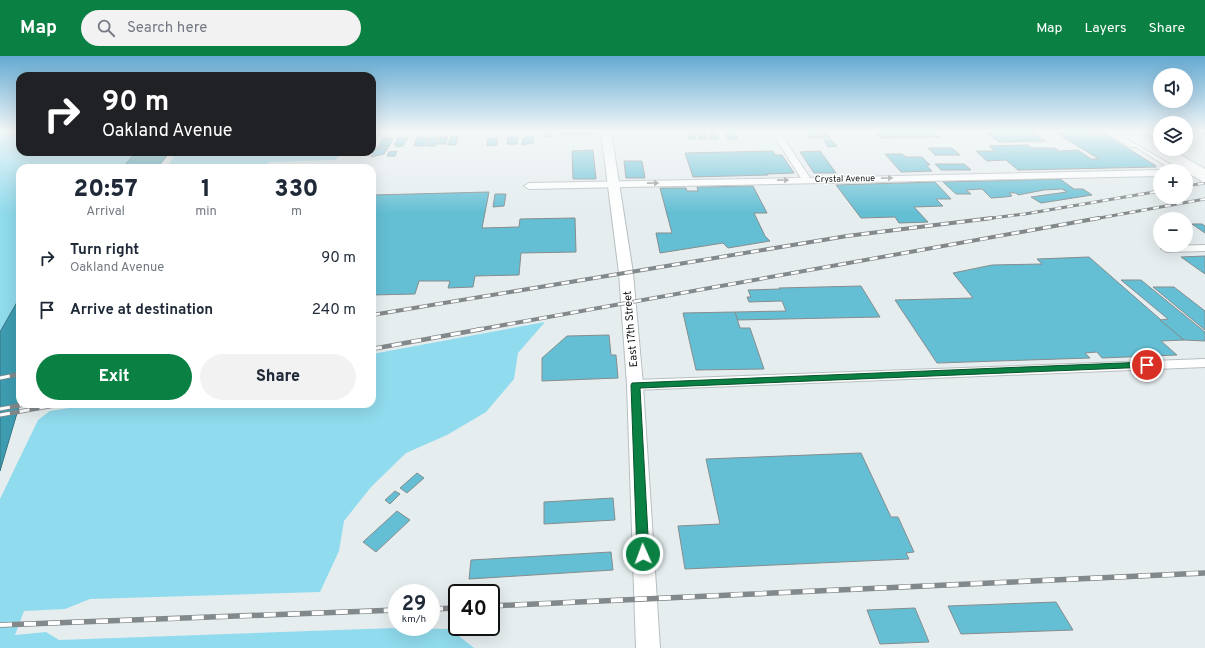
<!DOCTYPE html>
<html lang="en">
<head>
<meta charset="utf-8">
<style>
	body { margin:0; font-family:Overpass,sans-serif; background:#f2f2f3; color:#1f2937; height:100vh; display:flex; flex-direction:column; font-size:15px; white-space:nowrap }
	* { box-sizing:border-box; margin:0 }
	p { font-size:13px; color:#747a83 }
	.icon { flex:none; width:22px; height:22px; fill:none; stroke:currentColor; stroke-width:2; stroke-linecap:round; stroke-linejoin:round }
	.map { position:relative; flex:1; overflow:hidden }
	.drawer { position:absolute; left:16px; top:108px; width:360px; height:244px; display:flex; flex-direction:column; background:#fff; border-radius:12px; box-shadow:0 4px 16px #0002 }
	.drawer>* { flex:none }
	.top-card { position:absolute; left:16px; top:16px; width:360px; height:84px; border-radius:12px; box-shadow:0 4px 16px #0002; background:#202124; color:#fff; overflow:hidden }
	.controls { position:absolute; left:1153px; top:12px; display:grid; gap:8px }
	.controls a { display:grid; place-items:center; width:40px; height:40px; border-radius:50%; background:#fff; box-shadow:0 4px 16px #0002; font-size:20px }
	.speed { position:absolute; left:388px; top:528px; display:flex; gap:8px; font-size:20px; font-weight:700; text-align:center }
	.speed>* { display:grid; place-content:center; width:52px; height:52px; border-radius:50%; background:#fff; box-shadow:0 4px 16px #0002; line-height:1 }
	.speed small { font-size:10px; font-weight:400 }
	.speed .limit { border:2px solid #111; border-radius:6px; background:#fff; color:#111 }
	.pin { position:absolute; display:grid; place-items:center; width:34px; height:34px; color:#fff; margin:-17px; border:2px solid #fff; border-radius:50%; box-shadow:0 1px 4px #0007 }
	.me { position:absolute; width:44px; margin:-22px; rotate:358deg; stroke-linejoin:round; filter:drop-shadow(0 0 3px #0008) }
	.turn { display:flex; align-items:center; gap:14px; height:84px; padding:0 20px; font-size:18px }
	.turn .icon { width:52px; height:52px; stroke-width:2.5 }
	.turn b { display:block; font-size:28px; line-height:34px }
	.eta { display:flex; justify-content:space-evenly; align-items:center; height:68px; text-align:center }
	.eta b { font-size:24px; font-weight:800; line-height:28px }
	.button { display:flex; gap:8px; margin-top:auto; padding:8px 20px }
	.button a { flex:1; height:46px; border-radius:24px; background:#0b8043; color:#fff; font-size:16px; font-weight:800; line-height:46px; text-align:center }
	.button a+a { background:#f2f2f3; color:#1f2937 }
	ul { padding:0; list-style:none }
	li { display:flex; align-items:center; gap:12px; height:52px; padding:0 20px }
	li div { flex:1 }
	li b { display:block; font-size:15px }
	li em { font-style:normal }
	header { display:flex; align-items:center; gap:24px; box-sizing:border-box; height:56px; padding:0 20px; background:#0b8043; color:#fff }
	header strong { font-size:19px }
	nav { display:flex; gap:22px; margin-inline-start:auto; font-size:14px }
	.search { width:280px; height:36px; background:#f2f2f3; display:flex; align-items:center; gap:10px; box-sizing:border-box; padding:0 14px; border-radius:22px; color:#747a83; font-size:15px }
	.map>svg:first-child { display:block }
	.green { fill:#90dbed }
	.water { fill:#3e9cb1; stroke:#327483 }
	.building { fill:#64bfd4; stroke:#868d8f }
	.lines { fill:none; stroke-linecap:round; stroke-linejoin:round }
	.minor-casing { stroke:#b8bfc1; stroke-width:2 }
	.tertiary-casing { stroke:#b8bfc1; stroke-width:2 }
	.secondary-casing { stroke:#b8bfc1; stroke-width:2 }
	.minor { fill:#fff; fill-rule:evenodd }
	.tertiary { fill:#fff; fill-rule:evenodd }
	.secondary { fill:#fff; fill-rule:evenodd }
	.rail-far3-casing { stroke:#83888a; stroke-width:3 }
	.rail-far2-casing { stroke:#83888a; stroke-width:4 }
	.rail-far1-casing { stroke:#83888a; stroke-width:4.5 }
	.rail-casing { stroke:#83888a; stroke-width:5.5 }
	.rail-far3 { stroke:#fff; stroke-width:2; stroke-dasharray:6; stroke-linecap:butt }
	.rail-far2 { stroke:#fff; stroke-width:2.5; stroke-dasharray:8; stroke-linecap:butt }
	.rail-far1 { stroke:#fff; stroke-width:3; stroke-dasharray:10; stroke-linecap:butt }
	.rail { stroke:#fff; stroke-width:4; stroke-dasharray:12; stroke-linecap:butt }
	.secondary-bridge-casing { stroke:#b8bfc1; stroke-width:14; stroke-linecap:butt }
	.secondary-bridge { stroke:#fff; stroke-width:12 }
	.oneway { fill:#969797 }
	.route { fill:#0b8043; stroke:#07532c }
	.labels { text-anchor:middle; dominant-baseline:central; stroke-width:3; stroke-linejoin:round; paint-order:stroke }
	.far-street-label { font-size:9px; fill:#151718; stroke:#fff }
	.street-label { font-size:11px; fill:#151718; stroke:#fff }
</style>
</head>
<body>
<header>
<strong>Map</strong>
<div class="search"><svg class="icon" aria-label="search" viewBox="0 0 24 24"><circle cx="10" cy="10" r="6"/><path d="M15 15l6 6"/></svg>Search here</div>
<nav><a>Map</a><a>Layers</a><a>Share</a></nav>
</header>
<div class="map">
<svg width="1205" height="592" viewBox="0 0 1205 592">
	<rect width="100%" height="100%" fill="#e5edef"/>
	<g class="green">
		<polygon points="0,75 20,75 20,96 136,96 122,112 20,112 20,241 0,276"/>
		<polygon points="176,96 341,96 336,104 269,106 265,112 167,112"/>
		<polygon points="545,266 518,297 514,323 486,356 447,379 406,397 371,431 344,465 339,495 320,536 90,543 65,553 24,555 15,579 46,576 59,584 394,572 450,573 474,592 0,592 0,443 38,364 50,355 95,348 372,348 372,298"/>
	</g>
	<g class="water">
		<polygon points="136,96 170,96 157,112 122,112"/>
		<polygon points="20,241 20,347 0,415 0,276"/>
	</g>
	<g class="building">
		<polygon points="595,75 595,78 562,79 562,76"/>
		<polygon points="708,75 716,75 719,83 711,83"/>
		<polygon points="725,75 734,75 738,83 728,83"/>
		<polygon points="804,75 813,75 819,82 810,82"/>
		<polygon points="816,75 825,75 831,82 821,82"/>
		<polygon points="874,75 932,75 940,81 881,82"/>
		<polygon points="984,75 1031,75 1046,85 999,86"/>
		<polygon points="1053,75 1085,75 1088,77 1103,77 1156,110 1156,111 1018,114 1006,104 987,105 976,95 995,95 989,90 1028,89 1032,92 1055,92 1059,95 1078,94 1091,103 1099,103"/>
		<polygon points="1186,75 1205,75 1205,79 1200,77 1187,77"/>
		<rect x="543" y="76" width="8" height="5"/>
		<polygon points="686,76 694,76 696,83 689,83"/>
		<polygon points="697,76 705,76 707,83 699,83"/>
		<polygon points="451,80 458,80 456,89 448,89"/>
		<polygon points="526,80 534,80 533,87 522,89 523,82 526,82"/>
		<polygon points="417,81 428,81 425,90 414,90"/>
		<polygon points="438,81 436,90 427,90 429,82"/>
		<polygon points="440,81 448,81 446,88 438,88"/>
		<polygon points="508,81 518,81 517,88 507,88"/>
		<polygon points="383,82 393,82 389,91 378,91"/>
		<polygon points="398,82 408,82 403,90 396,91 397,89 394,89"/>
		<polygon points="488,82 498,82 497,89 487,90"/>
		<polygon points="824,84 832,84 837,90 828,91"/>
		<polygon points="376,92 388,92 384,98 371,101"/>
		<polygon points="928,92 952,92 960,99 935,99"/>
		<polygon points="593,94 596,123 573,123 572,95"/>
		<polygon points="397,95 395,100 387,100 389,96"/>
		<polygon points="773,95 775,99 782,99 794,117 767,118 768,119 693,121 685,97"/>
		<polygon points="820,95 836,117 814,117 800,96"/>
		<polygon points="885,98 902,98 906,101 922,101 930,109 926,109 932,115 901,116"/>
		<polygon points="624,105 642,105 645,122 626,122"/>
		<polygon points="935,108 964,108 971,114 941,114"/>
		<polygon points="1060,123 1074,133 1083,133 1092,139 1041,147 1031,141 1067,136 1062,133 1044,134 1018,139 1016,137 1009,137 1012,140 1005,141 991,142 982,133 966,134 971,138 956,138 943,126"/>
		<polygon points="935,126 951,143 936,143 943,150 914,151 928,166 899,167 895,161 861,162 836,129"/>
		<polygon points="753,130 767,157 754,157 765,180 770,185 728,192 723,187 660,197 656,177 672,177 660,132 686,132 687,135 698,135 697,131"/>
		<polygon points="489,136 482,172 519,171 520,163 575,162 576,196 521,197 519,219 475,220 473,231 448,232 450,225 419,225 415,238 372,239 372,139"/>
		<polygon points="495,138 506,138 504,150 493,151"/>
		<polygon points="1192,168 1202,168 1205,170 1205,177"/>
		<polygon points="1205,200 1205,218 1181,201"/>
		<polygon points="1089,201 1184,284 1161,285 1177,299 1102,302 1097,296 1085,297 1090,302 937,307 895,244 973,242 953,217 992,209 1042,208 1037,203"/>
		<polygon points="1121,224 1141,224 1205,276 1205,285 1184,284 1160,264 1168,263"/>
		<polygon points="861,230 880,261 737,264 735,256 786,255 782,245 749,246 747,241 751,241 748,234 780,233 779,232"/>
		<polygon points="1153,231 1174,231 1205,255 1205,274"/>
		<polygon points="735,256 740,272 750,272 764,313 696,314 683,257"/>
		<polygon points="609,279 611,299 616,299 618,322 542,325 542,302 567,280"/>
		<polygon points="861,397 891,461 898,461 914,496 906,497 909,503 685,513 678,470 720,468 706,403"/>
		<polygon points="417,417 424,422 407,437 400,432"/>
		<polygon points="395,435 400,438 390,448 385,444"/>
		<polygon points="613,442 615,464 544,468 544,446"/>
		<polygon points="397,455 410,464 376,496 363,486"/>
		<polygon points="611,496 613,514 469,523 471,504"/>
		<polygon points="1056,546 1073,574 961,578 948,550"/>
		<polygon points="915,552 929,586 880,588 867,554"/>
	</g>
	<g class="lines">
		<g class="minor-casing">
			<g id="minor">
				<polygon points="372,75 452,75 448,77 372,78"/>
				<polygon points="771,75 779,75 810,122 1160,114 1163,115 1160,115 1160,120 529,133 524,130 529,127 801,122"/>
				<polygon points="1102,75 1111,75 1137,89 1133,91 1130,91"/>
				<polygon points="1205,189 1205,195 1166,196 1161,193 1166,190"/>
				<polygon points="1205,303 1205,311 635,334 630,332 628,329 630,326 635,324"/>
			</g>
		</g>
		<g class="tertiary-casing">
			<polygon id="tertiary" points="601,75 611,75 633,217 643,329 660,592 636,592 627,329 619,217"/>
		</g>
		<g class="secondary-casing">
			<polygon id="secondary" points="1110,75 1122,75 1187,112 1189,115 1186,118 1186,115 1174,115"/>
		</g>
		<use href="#minor" class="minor"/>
		<use href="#tertiary" class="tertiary"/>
		<use href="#secondary" class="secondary"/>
		<g class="rail-far3-casing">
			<g id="rail-far3">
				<polyline points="1186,130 1205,127"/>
				<polyline points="984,163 1025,158 1160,135"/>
				<polyline points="1094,163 1205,143"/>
			</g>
		</g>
		<g class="rail-far2-casing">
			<g id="rail-far2">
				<polyline points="372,259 847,180 992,162"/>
				<polyline points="476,274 1099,162"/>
			</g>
		</g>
		<g class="rail-far1-casing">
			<g id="rail-far1">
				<polyline points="372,293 482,273"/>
				<polyline points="0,322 20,318"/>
				<polyline points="0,353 26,348"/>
				<polyline points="0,359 62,348"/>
			</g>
		</g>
		<g class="rail-casing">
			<g id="rail">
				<polyline points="491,550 1205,517"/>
				<polyline points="431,553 457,552"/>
				<polyline points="0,569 397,554"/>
			</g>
		</g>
		<use href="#rail-far3" class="rail-far3"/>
		<use href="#rail-far2" class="rail-far2"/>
		<use href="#rail-far1" class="rail-far1"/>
		<use href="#rail" class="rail"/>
		<g class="secondary-bridge-casing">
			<polyline id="secondary-bridge" points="1127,75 1205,120"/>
		</g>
		<use href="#secondary-bridge" class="secondary-bridge"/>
	</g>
	<defs><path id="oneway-solid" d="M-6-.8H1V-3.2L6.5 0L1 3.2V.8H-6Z"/></defs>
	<g class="oneway">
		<use href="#oneway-solid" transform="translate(887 122) rotate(-1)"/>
		<use href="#oneway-solid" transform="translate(783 124) rotate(-1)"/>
		<use href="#oneway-solid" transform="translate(653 127) rotate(-1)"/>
	</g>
	<linearGradient id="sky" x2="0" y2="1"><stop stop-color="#64aad2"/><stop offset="0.48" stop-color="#f3f7f8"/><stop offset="1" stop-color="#f3f7f8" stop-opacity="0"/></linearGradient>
	<rect width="1205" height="157" fill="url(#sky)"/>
	<polygon class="route" points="1147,306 1150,307 1152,309 1150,311 640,332 649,498 647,502 643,504 638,502 637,498 631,329 632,327"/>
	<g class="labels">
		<g class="far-street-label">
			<text transform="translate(845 123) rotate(-1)">Crystal Avenue</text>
		</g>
		<g class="street-label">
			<text transform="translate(631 273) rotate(-95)">East 17th Street</text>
		</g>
	</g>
</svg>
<div class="controls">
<a><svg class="icon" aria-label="sound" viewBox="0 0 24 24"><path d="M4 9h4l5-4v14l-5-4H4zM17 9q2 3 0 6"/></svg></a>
<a><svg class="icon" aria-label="layers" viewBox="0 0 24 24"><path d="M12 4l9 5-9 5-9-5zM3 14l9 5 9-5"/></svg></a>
<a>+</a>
<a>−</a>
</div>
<div class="speed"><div>29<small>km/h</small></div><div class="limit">40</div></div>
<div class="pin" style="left:1147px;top:309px;background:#d93025"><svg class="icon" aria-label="arrive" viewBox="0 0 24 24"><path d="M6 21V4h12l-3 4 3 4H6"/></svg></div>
<svg class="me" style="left:643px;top:498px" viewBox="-20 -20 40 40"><circle r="17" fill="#0b8043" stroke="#fff" stroke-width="3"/><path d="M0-11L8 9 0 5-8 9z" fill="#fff"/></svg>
<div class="top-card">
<div class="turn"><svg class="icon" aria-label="right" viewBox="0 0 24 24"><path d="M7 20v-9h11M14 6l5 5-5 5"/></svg><div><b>90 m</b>Oakland Avenue</div></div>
</div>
<section class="drawer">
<div class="eta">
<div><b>20:57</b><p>Arrival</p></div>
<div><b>1</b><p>min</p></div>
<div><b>330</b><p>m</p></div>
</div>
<ul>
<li><svg class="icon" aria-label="right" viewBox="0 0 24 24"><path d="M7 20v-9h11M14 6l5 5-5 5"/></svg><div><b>Turn right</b><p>Oakland Avenue</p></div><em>90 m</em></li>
<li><svg class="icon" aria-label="arrive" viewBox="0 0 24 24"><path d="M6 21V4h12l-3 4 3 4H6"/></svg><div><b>Arrive at destination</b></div><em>240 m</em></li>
</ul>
<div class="button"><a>Exit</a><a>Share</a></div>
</section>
</div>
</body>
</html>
